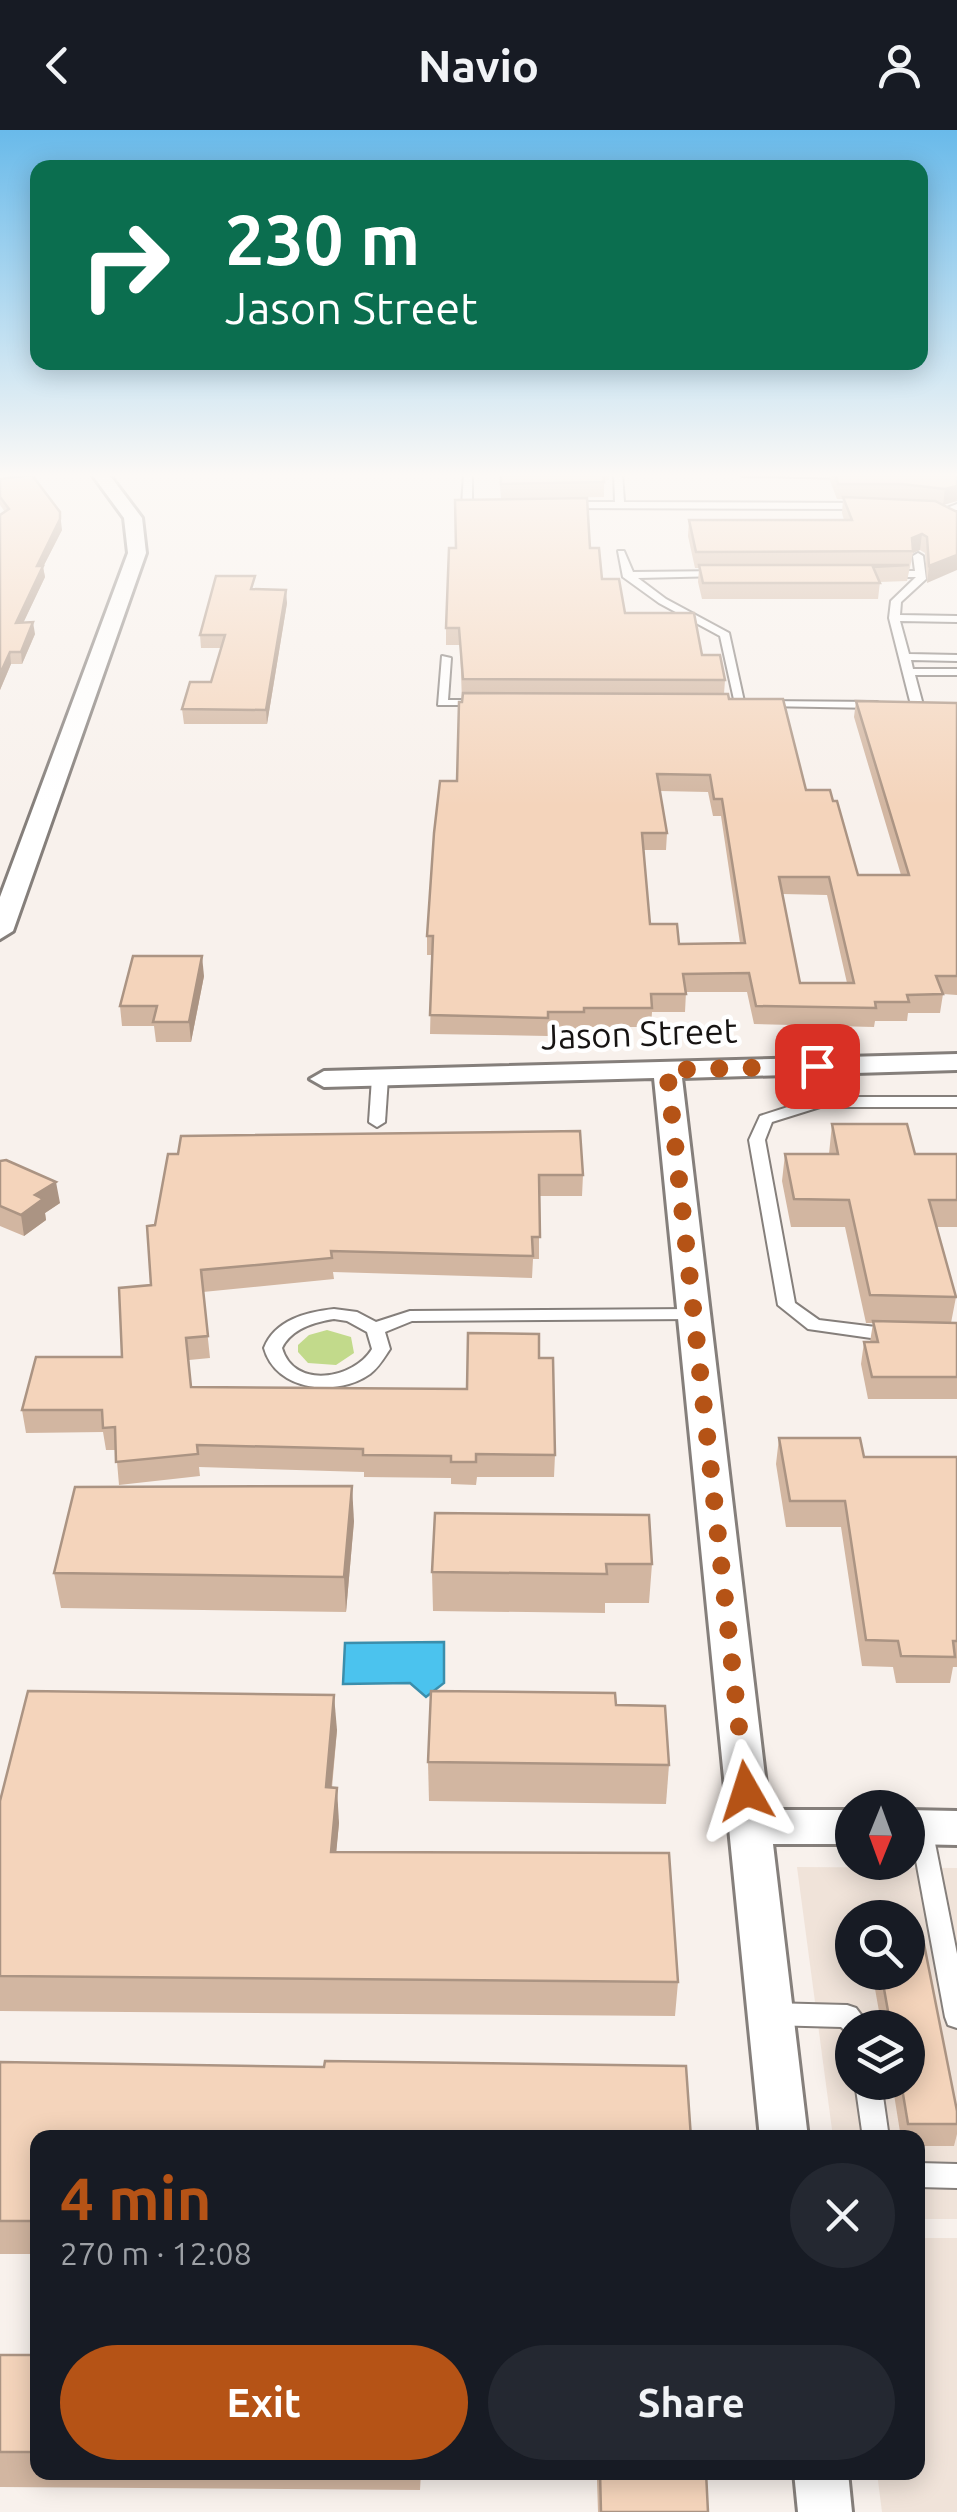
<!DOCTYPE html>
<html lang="en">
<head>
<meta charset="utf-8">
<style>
	body { margin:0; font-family:Ubuntu,sans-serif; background:#242831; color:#f1f3f6; height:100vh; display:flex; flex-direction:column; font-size:38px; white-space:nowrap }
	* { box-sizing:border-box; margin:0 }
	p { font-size:32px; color:#9ea1a6 }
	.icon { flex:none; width:55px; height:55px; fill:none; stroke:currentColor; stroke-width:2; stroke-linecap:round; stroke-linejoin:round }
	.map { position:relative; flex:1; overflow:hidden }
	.drawer { position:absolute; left:30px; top:2000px; width:895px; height:350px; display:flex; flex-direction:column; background:#171b24; border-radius:20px; box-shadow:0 5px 25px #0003 }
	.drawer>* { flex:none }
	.hud { position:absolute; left:30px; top:30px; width:898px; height:210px; border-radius:20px; box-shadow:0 5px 25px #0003; background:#0b6e4f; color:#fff; overflow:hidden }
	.needle { width:65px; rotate:181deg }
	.controls { position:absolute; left:835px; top:1660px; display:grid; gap:20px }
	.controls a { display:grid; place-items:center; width:90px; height:90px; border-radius:50%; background:#171b24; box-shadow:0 5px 25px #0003; font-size:50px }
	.pin { position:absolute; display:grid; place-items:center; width:85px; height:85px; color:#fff; margin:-42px; border-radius:20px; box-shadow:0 5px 15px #0006 }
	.me { position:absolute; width:110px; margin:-55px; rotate:354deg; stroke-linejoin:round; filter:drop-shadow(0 0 8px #0008) }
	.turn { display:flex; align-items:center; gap:35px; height:210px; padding:0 30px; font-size:45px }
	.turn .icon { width:130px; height:130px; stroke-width:2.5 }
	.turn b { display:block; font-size:70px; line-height:85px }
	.round { display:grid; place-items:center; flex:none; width:105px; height:105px; border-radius:52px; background:#242831 }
	.headline { display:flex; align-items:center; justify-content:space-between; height:170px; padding:0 30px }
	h1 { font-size:60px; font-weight:600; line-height:75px; color:#b55316 }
	.primary-button { display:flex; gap:20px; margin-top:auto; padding:20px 30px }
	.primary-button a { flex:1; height:115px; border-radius:60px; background:#b55316; color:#fff; font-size:40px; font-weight:600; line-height:115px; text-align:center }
	.primary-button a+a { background:#242831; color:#f1f3f6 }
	header { display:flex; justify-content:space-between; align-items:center; height:130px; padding:0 30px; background:#171b24; font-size:45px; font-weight:600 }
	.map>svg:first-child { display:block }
	.built { fill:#f0e3d9; fill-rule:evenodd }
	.green { fill:#c2da8b }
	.water { fill:#4bc3ee; stroke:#3b8eac; stroke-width:2.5 }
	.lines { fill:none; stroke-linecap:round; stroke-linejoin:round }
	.service-casing { stroke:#857f7b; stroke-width:4 }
	.minor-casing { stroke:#857f7b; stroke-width:6 }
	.service { fill:#fff; fill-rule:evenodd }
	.minor { fill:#fff; fill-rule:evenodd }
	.wall { fill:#d2b6a1; fill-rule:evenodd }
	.shaded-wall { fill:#ab9483 }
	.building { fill:#f4d4bb; stroke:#ab9483; stroke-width:2.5; fill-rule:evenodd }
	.route { stroke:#b55316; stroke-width:18; stroke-dasharray:0 32.4 }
	.labels { text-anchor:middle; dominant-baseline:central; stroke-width:9; stroke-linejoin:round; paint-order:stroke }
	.street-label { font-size:35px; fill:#171413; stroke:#fff }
</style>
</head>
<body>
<header><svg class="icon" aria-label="back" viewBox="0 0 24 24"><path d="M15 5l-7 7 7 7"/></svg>Navio<svg class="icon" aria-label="person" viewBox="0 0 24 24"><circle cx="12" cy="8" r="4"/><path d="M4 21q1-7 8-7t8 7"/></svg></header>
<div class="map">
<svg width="957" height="2382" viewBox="0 0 957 2382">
	<rect width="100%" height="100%" fill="#f8f1ec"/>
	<g class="built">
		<path d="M797,1737L957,1738V2089H918V2008L833,2007ZM852,1788H908V1842H852ZM852,1898H908V1952H852Z"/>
		<polygon points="918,2108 957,2108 957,2382 882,2382 877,2343 918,2342"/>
	</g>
	<polygon class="green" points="327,1200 351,1207 354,1223 336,1235 308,1233 298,1222 298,1215 309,1205"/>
	<polygon class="water" points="444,1512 444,1553 426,1567 410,1553 343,1554 345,1513"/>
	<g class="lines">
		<g class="service-casing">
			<g id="service">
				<polygon points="464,343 472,343 472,373 486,374 486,378 467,379 462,376"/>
				<polygon points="614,343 622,343 624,372 863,373 868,376 863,379 564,378 559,375 564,372 615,372"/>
				<polygon points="738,343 855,343 856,345 852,348 742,346"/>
				<polygon points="957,374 957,380 947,383 957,389 957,396 934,383"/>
				<polygon points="618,421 624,421 633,442 726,441 726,445 722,446 638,448 666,469 729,503 745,576 735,574 720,506 659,473 623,447"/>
				<polygon points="918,423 923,426 926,449 901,472 900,485 957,486 957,492 900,491 909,524 957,525 957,531 911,530 913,539 957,539 957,545 915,545 923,575 917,578 911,575 889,488 891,471 916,447 888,447 883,444 888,441 915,441 913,426"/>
				<polygon points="442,526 451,528 448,570 482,570 488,573 486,575 438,575"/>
				<polygon points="763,571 877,572 883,575 877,578 759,576 759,572"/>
				<polygon points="380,943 388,948 385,992 377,997 369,992 372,948"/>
				<polygon points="819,967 957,967 957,977 820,977 772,992 765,1010 795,1173 819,1190 892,1199 898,1201 901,1205 898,1209 892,1211 808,1199 778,1175 749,1010 760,986"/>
				<path d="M334,1179L357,1182L376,1192L410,1181L693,1179L702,1184L693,1189L412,1191L385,1202L390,1219C384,1228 379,1237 370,1244C338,1267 276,1262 264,1218C275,1190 306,1182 334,1179ZM334,1189L347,1191L367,1202L372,1219C354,1249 294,1260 282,1218C291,1199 314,1192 334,1189Z"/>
				<polygon points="921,1689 929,1692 932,1698 957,1824 957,1898 948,1895 945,1887 910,1698 913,1692"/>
				<polygon points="770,1873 847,1875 856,1878 871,1898 852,1898 852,1907 841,1897 770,1895 761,1892 758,1884 761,1876"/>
				<polygon points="855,1952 881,1952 889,2008 863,2008"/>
				<polygon points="918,2033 957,2034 957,2058 918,2057"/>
			</g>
		</g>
		<g class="minor-casing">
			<g id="minor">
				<polygon points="91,343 108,343 142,388 146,423 13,801 0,809 0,767 128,423 124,388"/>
				<polygon points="957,924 957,940 682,948 769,1680 852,1680 852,1714 773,1714 808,2008 760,2008 654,948 324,957 310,949 324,941"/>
				<polygon points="908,1680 957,1681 957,1715 908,1714"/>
				<polygon points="794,2342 848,2342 852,2382 798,2382"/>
			</g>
		</g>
		<use href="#service" class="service"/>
		<use href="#minor" class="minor"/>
	</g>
	<g class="wall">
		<path d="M499,343H609V350H604V367L533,368L590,418L602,449L625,483L702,525L725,550L724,564L806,660L858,745H901L854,587L856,571L957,573V865L943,864L940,883H908L907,891H875L874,897L754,894L747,862H686L685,882H652L651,897H583V900L548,901V906L430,904L432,825H427V806L457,651L462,572L460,515H446V498L456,418L501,369ZM660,661L708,662L713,686H721L740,813L679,814L650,794L643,720H666L667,703ZM783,764L827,765L847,853H800Z"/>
		<polygon points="831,343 957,343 957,371 943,375 927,453 925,423 920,420 913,423 907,451 880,452 878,469 702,469 698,452 699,438 695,438 688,406 689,390 844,390 842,383 843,369 837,369 830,351"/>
		<polygon points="0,349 62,400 43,437 45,447 23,493 35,504 22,534 11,534 0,560 5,382 0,375"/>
		<polygon points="256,459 287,473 267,594 184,594 182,579 211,552 221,518 201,518 200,505"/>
		<polygon points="204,846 191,912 156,912 154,896 122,896 120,876"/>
		<polygon points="832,994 915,1024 957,1024 957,1097 936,1097 956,1167 951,1193 957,1193 957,1269 868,1269 861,1234 864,1212 870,1212 873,1193 866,1193 845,1097 791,1097 782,1051 785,1024 829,1024"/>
		<polygon points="168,1024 583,1045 582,1066 539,1066 539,1129 533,1129 532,1148 333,1142 334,1149 203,1162 210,1228 189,1230 191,1257 467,1259 539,1228 555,1325 554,1347 477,1347 476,1355 451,1354 451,1348 364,1347 364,1342 199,1337 200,1346 119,1355 116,1320 106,1320 103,1302 26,1303 22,1280 122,1227 151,1155 155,1095"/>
		<polygon points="0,1031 60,1073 45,1083 46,1090 24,1106 0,1096"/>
		<polygon points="779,1308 864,1327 957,1327 957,1537 953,1537 950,1553 896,1553 893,1537 862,1536 841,1397 786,1397 776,1334"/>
		<polygon points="435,1383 652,1434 649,1473 605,1473 605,1483 433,1481 432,1442"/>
		<polygon points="354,1391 346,1482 61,1478 54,1443"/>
		<polygon points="616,1575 669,1635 666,1674 429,1671 428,1632"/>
		<polygon points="337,1600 332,1658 339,1693 336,1722 678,1852 675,1886 0,1881 0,1671"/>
		<polygon points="872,1842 908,1842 957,1981 957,2004 954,2016 918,2016 918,2008 901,2008 892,1952 908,1952 908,1898 882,1898"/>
		<polygon points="0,1932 324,1937 686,1936 38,2008 38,2124 0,2124"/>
		<polygon points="0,2225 38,2225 38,2342 421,2342 420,2360 0,2357"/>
		<polygon points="590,2342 706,2342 708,2382 598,2382 597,2350 591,2350"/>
	</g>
	<g class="shaded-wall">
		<polygon points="957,356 957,371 943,375 945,359"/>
		<polygon points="60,382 62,400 43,437 45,447 18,504 16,493 37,436"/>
		<polygon points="922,404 920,420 913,423 912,408"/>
		<polygon points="957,425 957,440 927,453 929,436"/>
		<polygon points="286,460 287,473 267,594 266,580"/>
		<polygon points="33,492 35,504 22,534 21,522"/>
		<polygon points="10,522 11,534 0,560 0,544"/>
		<polygon points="202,826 204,846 191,912 189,892"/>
		<polygon points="56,1052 60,1073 45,1083 46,1090 24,1106 21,1085 35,1065"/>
		<polygon points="352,1356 354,1391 346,1482 344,1447"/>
		<polygon points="334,1565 337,1600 328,1692 326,1657"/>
		<polygon points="337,1658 339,1693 333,1757 331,1722"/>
	</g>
	<g class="building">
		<polygon points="501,343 603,343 604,352 501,354"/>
		<polygon points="835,343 957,343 957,356 945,359 902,354 838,354"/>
		<polygon points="32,345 60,382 60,389 37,436 43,436 16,493 33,492 21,522 10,522 0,544 0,385 9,379 0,367 0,349"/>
		<polygon points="843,367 935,371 957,382 957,425 929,436 927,407 922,404 912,408 913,421 696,422 689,390 852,390"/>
		<polygon points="587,368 590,418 599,418 602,449 619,449 625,483 694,483 702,525 720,525 725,550 463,549 459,498 446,498 449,418 456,418 455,370"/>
		<polygon points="699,435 909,435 873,437 880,453 703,453"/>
		<polygon points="216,446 255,446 251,459 286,460 266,580 182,579 190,552 211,552 225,505 200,505"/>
		<path d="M463,563L728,564L729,569H783L806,660H830L833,671H837L858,745H909L856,571L957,573V846H936L943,864L907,865L909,872H875L876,878L756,876L749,843L683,844L686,864H651L652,878H584V882H548V888L430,885L433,806H427L434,703L440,651H457L459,572H462ZM657,644L710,645L714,669H722L745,813L679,814L677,794H650L642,703H667ZM779,747H829L854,853H800Z"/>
		<polygon points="133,826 202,826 189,892 153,892 157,876 120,876"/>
		<polygon points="832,994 907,994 915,1024 957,1024 957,1070 929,1070 956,1167 870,1165 849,1070 794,1069 785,1024 838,1024"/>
		<polygon points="580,1001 583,1045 539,1045 540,1107 532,1107 533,1126 331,1121 332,1128 201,1140 208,1206 186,1208 191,1257 467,1259 468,1203 539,1204 539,1228 553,1228 555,1325 476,1324 476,1332 451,1332 451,1326 363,1325 363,1319 197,1315 198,1324 116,1332 115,1297 103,1298 102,1280 22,1280 36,1227 122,1227 119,1158 151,1155 147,1096 155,1095 168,1024 178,1024 181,1006"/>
		<polygon points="6,1030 56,1052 35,1065 43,1069 21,1085 0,1076 0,1031"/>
		<polygon points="873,1191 957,1193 957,1247 872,1247 864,1212 878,1212"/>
		<polygon points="779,1308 860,1308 864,1327 957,1327 957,1511 953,1511 955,1527 901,1526 898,1511 866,1510 845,1371 790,1371"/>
		<polygon points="352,1356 344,1447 54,1443 75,1357"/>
		<polygon points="435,1383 649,1385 652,1434 606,1434 607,1444 432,1442"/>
		<polygon points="28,1561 334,1565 326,1657 337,1658 331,1722 669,1723 678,1852 0,1846 0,1671"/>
		<polygon points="431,1561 615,1563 616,1575 665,1576 669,1635 428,1632"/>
		<polygon points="908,1814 924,1814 957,1981 957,1994 908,1994 901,1952 908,1952 908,1898 891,1898 881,1842 908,1842"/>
		<polygon points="325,1931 686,1936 691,2008 38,2008 38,2091 0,2091 0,1932 324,1937"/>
		<rect x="0" y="2225" width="38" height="97"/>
		<polygon points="600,2342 706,2342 708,2382 601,2382"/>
	</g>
	<linearGradient id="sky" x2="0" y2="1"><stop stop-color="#69baea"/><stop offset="0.51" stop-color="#fcf9f6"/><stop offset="1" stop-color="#fcf9f6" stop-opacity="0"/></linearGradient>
	<rect width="957" height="676" fill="url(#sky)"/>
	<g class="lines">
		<polyline class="route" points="746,1661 667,940 817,936"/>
	</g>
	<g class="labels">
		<g class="street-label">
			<text transform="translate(639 903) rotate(-2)">Jason Street</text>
		</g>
	</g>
</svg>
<div class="controls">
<a><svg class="needle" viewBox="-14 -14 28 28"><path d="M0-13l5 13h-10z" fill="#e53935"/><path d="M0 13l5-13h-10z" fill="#9ea1a6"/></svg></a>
<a><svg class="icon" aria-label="search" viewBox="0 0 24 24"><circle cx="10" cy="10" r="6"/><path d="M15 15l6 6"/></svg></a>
<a><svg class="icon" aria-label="layers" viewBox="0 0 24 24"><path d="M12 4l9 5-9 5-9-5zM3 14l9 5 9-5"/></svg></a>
</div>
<div class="pin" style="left:817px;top:936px;background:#d93025"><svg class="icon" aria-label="arrive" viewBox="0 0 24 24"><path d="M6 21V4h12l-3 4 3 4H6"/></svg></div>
<svg class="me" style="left:746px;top:1661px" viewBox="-20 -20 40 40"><path d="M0-17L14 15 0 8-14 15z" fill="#b55316" stroke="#fff" stroke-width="4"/></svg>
<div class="hud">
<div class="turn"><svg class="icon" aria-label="right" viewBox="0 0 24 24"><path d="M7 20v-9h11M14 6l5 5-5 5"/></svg><div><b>230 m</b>Jason Street</div></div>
</div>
<section class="drawer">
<div class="headline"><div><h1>4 min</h1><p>270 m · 12:08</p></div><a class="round"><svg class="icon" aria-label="close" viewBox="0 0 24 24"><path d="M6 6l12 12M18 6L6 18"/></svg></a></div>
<div class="primary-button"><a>Exit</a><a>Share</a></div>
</section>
</div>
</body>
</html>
